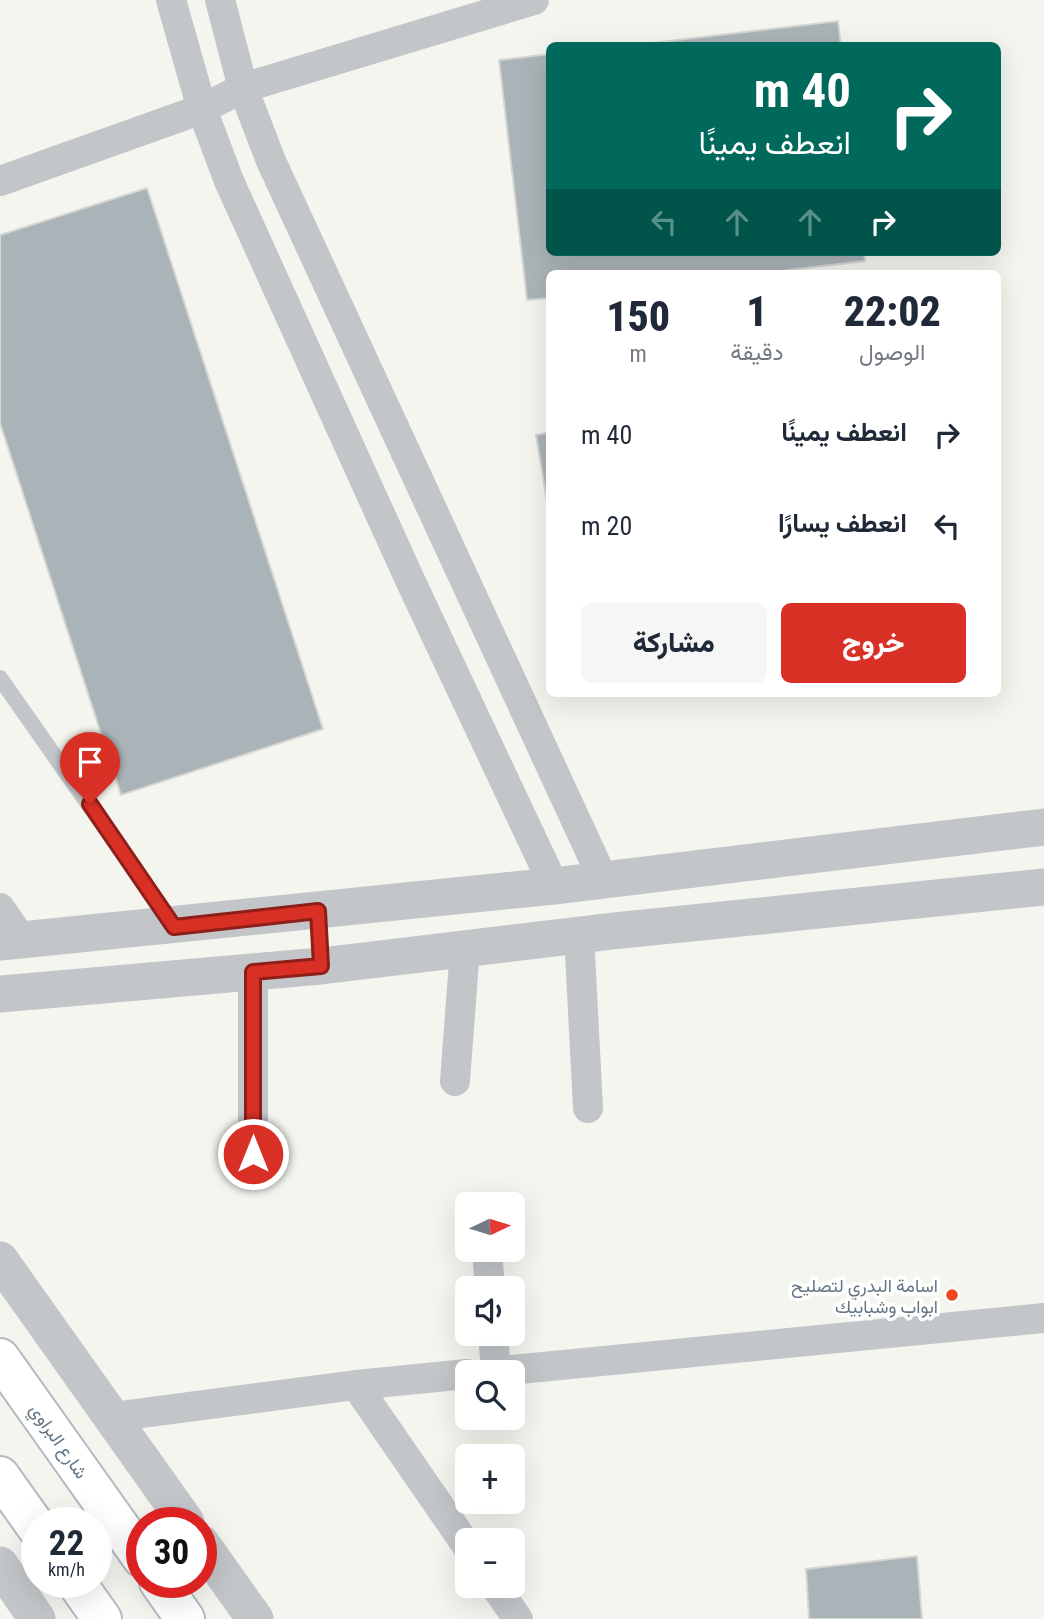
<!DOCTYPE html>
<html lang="ar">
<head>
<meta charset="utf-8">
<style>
	body { margin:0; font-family:"Roboto Condensed",Vazirmatn,sans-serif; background:#f6f6f7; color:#1f2937; direction:rtl; height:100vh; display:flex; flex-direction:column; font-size:26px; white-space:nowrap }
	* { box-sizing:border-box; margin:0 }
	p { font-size:23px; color:#747a83 }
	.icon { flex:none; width:38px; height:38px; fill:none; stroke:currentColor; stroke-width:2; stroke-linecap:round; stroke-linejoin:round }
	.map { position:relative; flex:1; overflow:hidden; direction:ltr }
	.panel { position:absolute; left:546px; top:270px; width:455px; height:427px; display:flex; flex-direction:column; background:#fff; border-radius:10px; box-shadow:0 7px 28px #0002; direction:rtl }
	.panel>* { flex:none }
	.guide { position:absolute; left:546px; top:42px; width:455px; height:214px; border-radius:10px; box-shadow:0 7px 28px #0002; direction:rtl; background:#00695c; color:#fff; overflow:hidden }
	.needle { width:46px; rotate:86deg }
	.fabs { position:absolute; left:455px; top:1192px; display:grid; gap:14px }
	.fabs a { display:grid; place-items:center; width:70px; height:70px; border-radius:10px; background:#fff; box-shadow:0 7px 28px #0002; font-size:35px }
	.speed { position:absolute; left:21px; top:1507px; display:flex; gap:14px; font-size:35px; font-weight:700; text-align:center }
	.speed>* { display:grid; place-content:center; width:91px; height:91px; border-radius:50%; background:#fff; box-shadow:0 7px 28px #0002; line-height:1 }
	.speed small { font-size:18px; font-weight:400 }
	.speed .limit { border:10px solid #d22; background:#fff; color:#111 }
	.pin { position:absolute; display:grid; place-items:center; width:60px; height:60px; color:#fff; margin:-72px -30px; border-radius:50% 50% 50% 0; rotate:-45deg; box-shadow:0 0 7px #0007 }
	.pin .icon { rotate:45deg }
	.me { position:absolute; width:77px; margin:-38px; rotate:0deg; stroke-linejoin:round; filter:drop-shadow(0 0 5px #0008) }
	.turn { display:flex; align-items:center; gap:24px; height:147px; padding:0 35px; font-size:32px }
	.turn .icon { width:91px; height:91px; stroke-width:2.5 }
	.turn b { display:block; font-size:49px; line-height:60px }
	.lanes { display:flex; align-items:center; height:66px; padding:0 35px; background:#0003; justify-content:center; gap:35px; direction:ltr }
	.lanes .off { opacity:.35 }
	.eta { display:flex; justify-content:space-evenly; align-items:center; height:119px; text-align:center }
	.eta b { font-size:42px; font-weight:800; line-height:49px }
	.cta { display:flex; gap:14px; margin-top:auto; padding:14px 35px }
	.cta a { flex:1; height:80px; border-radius:10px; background:#d93025; color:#fff; font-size:28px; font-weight:800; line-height:80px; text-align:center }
	.cta a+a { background:#f6f6f7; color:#1f2937 }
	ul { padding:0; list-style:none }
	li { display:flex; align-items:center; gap:21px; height:91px; padding:0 35px }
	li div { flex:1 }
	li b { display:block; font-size:26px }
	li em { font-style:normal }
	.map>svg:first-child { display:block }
	.building { fill:#aab3b7; stroke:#d6d6d3; stroke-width:2 }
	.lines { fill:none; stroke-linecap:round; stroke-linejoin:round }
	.secondary-casing { stroke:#b4babe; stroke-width:42 }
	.service { stroke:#c2c6c9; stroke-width:16 }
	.minor { stroke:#c2c6c9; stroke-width:30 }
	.tertiary { stroke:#c2c6c9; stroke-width:37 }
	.secondary { stroke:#fff; stroke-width:38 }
	.route-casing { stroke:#8d1f18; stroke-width:18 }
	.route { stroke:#d93025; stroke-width:12 }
	.poi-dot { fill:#eb471a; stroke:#fff; stroke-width:2.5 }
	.labels { text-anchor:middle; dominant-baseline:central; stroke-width:7; stroke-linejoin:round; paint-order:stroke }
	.poi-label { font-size:18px; fill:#627583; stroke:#fff; text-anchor:end }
	.street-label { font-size:18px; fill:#627583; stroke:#fff }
</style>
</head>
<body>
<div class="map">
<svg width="1044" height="1619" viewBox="0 0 1044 1619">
	<rect width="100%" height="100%" fill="#f5f5f0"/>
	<g class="building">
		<polygon points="838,21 841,46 627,46"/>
		<polygon points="550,54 550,252 864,252 865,261 763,273 550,273 550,298 527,300 499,60"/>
		<polygon points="147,188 323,729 121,795 0,423 0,235"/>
		<polygon points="550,432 550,520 536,435"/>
		<polygon points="917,1556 922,1619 809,1619 806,1569"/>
	</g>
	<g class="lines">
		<g class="secondary-casing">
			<g id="secondary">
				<polyline points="0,1358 142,1558"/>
				<polyline points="0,1476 37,1528"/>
				<polyline points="76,1582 102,1619"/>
				<polyline points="159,1582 185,1619"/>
			</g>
		</g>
		<polyline class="service" points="0,678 173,925"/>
		<g class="minor">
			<polyline points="171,0 202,109 229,181 410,580 554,886"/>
			<polyline points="220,0 243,88 271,161 603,879"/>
			<polyline points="0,181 202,109 243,88 534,0"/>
			<polyline points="0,908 22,940"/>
			<polyline points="579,934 588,1108"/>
			<polyline points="253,972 253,1154"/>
			<polyline points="455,1081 465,948"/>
			<polyline points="487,1250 490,1288"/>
			<polyline points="493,1334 496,1371"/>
			<polyline points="490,1372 1044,1318"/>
			<polyline points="356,1385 467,1546"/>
			<polyline points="112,1417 356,1385 467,1374"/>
			<polyline points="495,1586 518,1619"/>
		</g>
		<g class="tertiary">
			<polyline points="0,942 554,886 1044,827"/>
			<polyline points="0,994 321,966 613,931 1044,887"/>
			<polyline points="0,1260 186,1522"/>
			<polyline points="201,1543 255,1619"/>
			<polyline points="0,1565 37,1619"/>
		</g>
		<use href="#secondary" class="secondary"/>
	</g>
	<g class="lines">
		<g class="route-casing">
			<polyline id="route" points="90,804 174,927 318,911 321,966 253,972 253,1154"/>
		</g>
		<use href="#route" class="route"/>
	</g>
	<circle class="poi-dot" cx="952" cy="1295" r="7"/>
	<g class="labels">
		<g class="poi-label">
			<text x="938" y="1285">اسامة البدري لتصليح<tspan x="938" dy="21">ابواب وشبابيك</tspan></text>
		</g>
		<g class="street-label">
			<text transform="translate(59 1441) rotate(55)">شارع البراوي</text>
		</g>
	</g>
</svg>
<div class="fabs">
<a><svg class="needle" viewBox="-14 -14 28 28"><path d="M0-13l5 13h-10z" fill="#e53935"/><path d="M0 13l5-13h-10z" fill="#747a83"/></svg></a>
<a><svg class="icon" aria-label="sound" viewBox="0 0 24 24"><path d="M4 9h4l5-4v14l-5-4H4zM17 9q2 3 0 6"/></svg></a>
<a><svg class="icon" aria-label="search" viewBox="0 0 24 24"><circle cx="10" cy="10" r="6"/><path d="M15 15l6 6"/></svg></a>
<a>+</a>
<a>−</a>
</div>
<div class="speed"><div>22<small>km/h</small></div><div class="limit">30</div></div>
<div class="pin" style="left:90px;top:804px;background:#d93025"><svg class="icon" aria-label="arrive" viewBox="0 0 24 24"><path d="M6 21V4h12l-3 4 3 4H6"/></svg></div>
<svg class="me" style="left:253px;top:1154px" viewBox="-20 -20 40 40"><circle r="17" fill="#d93025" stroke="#fff" stroke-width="3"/><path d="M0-11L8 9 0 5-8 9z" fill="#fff"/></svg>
<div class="guide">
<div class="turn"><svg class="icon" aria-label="right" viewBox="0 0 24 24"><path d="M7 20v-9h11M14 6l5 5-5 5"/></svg><div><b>40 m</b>انعطف يمينًا</div></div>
<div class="lanes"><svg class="icon off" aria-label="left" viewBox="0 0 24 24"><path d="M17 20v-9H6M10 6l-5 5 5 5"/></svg><svg class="icon off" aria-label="ahead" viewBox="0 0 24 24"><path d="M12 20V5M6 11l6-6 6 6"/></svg><svg class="icon off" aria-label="ahead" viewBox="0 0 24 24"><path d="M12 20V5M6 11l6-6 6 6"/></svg><svg class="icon" aria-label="right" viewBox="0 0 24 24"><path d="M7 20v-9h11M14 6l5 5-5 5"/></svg></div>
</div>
<section class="panel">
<div class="eta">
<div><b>22:02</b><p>الوصول</p></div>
<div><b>1</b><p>دقيقة</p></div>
<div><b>150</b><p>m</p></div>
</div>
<ul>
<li><svg class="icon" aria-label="right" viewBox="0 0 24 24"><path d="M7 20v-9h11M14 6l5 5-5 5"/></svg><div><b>انعطف يمينًا</b></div><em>40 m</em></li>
<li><svg class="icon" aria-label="left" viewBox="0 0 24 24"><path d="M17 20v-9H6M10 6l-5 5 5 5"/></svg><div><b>انعطف يسارًا</b></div><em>20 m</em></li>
</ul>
<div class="cta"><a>خروج</a><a>مشاركة</a></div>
</section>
</div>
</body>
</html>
